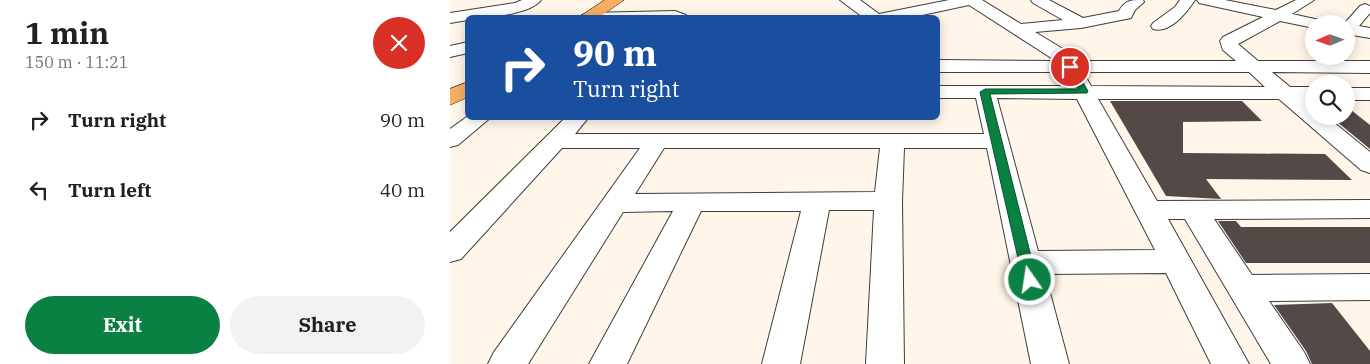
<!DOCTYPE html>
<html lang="en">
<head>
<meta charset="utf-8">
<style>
	body { margin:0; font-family:"IBM Plex Serif",serif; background:#f2f2f2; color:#202124; height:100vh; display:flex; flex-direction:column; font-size:19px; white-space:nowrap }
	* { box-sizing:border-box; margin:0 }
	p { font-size:16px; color:#757577 }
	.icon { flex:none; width:28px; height:28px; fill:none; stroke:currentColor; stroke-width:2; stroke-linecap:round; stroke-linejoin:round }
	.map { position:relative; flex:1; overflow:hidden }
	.panel { display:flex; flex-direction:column; background:#fff; width:450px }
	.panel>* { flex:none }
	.guide { position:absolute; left:15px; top:15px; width:475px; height:105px; border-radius:8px; box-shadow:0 2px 12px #0003; background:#1a4fa0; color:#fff; overflow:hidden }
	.needle { width:32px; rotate:268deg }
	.fabs { position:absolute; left:855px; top:15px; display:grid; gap:10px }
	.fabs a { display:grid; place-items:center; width:50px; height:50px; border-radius:50%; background:#fff; box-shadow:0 2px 12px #0003; font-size:25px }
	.pin { position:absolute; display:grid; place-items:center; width:42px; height:42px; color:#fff; margin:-21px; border:2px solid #fff; border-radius:50%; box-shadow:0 1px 5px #0007 }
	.me { position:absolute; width:55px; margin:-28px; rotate:347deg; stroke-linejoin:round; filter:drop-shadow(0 0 4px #0008) }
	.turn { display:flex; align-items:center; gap:18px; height:105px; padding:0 25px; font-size:22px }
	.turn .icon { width:65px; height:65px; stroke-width:2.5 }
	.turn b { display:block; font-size:35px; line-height:42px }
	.round { display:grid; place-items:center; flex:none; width:52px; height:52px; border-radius:26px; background:#f2f2f2 }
	.headline { display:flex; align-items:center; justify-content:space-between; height:85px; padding:0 25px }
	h1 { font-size:30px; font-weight:700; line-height:38px }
	.cta { display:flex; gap:10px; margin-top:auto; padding:10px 25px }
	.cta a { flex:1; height:58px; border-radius:30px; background:#0b8043; color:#fff; font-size:20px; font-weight:700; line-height:58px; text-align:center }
	.cta a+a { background:#f2f2f2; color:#202124 }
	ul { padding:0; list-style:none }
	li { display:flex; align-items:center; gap:15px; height:70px; padding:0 25px }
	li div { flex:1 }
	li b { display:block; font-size:19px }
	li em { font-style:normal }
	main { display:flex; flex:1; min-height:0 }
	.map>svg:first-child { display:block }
	.building { fill:#534947 }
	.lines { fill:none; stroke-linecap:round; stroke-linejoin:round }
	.minor-casing { stroke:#3e3e3e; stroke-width:2 }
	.primary-casing { stroke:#1c1c1c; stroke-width:1 }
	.minor { fill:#fff; fill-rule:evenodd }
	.primary { fill:#f9af5f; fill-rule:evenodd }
	.route { fill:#0b8043; stroke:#07532c }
</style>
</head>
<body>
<main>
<section class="panel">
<div class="headline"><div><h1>1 min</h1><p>150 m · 11:21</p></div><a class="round" style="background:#d93025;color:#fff"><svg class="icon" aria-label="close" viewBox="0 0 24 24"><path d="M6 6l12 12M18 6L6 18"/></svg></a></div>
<ul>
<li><svg class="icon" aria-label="right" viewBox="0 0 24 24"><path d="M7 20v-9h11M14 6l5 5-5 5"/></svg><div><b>Turn right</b></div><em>90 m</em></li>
<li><svg class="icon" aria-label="left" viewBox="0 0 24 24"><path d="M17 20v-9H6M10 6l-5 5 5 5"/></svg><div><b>Turn left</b></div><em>40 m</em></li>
</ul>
<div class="cta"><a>Exit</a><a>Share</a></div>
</section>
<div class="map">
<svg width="920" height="364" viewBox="0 0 920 364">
	<rect width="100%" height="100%" fill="#fff5e8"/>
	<g class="building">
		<polygon points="660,101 792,101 812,121 733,122 733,153 875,154 902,180 756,179 771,199 716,196"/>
		<polygon points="896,106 920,125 920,149 880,116 896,116"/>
		<polygon points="768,221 786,221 791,227 920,227 920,263 796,263"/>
		<polygon points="882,303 920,351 920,364 862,364 856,351 824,305"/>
	</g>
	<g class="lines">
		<g class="minor-casing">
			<g id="minor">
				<path d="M72,0H91C80,15 35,18 18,18V20L0,23V13L65,3Z"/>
				<path d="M390,0H410L429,14L499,0H532L571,24L613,20L583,3L581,0H599L633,18L669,11C675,0 681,0 693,0L694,2L685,10L681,18L631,28L585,32L623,55L626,61H786L773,50L770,41L773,37L813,17L749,3L747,0H775L826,10L846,0H864L842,14L874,21L876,24H864V28L830,21L788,44L808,61H920V73L822,72L840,87H864V99H855L864,106V116H876L920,152V173L911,170L829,99H648L707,201L920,200V218L764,219L802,275L920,274V300L819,301L854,352L860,364H821L735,219H718L799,364H761L716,273L595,274L619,364H581L537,148H454L452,201L454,364H416L424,210H379L350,364H312L351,211H251L177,364H139L223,211L173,212L78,364H38L44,352L190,148H112L11,259L0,262V232L115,118H138L125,134H534L526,98H488V86H621L613,72H488V60L606,61L519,5L458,18H414ZM633,72H799L815,87L641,86ZM547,98L627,99L705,250L588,251ZM214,148H430L425,192L185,194Z"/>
				<path d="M730,0H745C737,12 720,34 703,29L701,26L703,23L725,7Z"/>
				<polygon points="915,4 920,6 920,13 909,26 920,28 920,38 896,34 896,24 894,24 910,6"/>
				<polygon points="225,11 236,15 238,18 130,18 132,15 138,13"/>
				<polygon points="18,42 18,53 0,57 0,46"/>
				<rect x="896" y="88" width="24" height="12"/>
				<polygon points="18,116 18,118 40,118 8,145 0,147 0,129"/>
			</g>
		</g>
		<g class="primary-casing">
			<g id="primary">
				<polygon points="155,0 174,0 148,18 128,18"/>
				<polygon points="18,82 18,97 0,105 0,89"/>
			</g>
		</g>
		<use href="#minor" class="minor"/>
		<use href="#primary" class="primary"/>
	</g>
	<polygon class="route" points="620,64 624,67 638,91 637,93 540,94 587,280 585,283 580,285 575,283 573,280 530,92 535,89 628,89 616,67"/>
</svg>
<div class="fabs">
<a><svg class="needle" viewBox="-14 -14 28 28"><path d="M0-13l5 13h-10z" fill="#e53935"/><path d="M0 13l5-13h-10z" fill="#757577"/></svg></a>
<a><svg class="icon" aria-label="search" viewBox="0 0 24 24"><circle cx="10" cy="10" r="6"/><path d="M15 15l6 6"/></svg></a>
</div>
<div class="pin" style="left:620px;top:67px;background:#d93025"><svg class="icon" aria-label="arrive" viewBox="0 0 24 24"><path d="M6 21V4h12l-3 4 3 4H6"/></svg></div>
<svg class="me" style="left:580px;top:280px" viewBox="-20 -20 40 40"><circle r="17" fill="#0b8043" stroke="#fff" stroke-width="3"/><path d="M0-11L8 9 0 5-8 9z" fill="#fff"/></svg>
<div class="guide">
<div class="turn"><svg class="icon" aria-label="right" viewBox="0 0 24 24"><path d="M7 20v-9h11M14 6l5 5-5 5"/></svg><div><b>90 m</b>Turn right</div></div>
</div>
</div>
</main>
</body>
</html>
